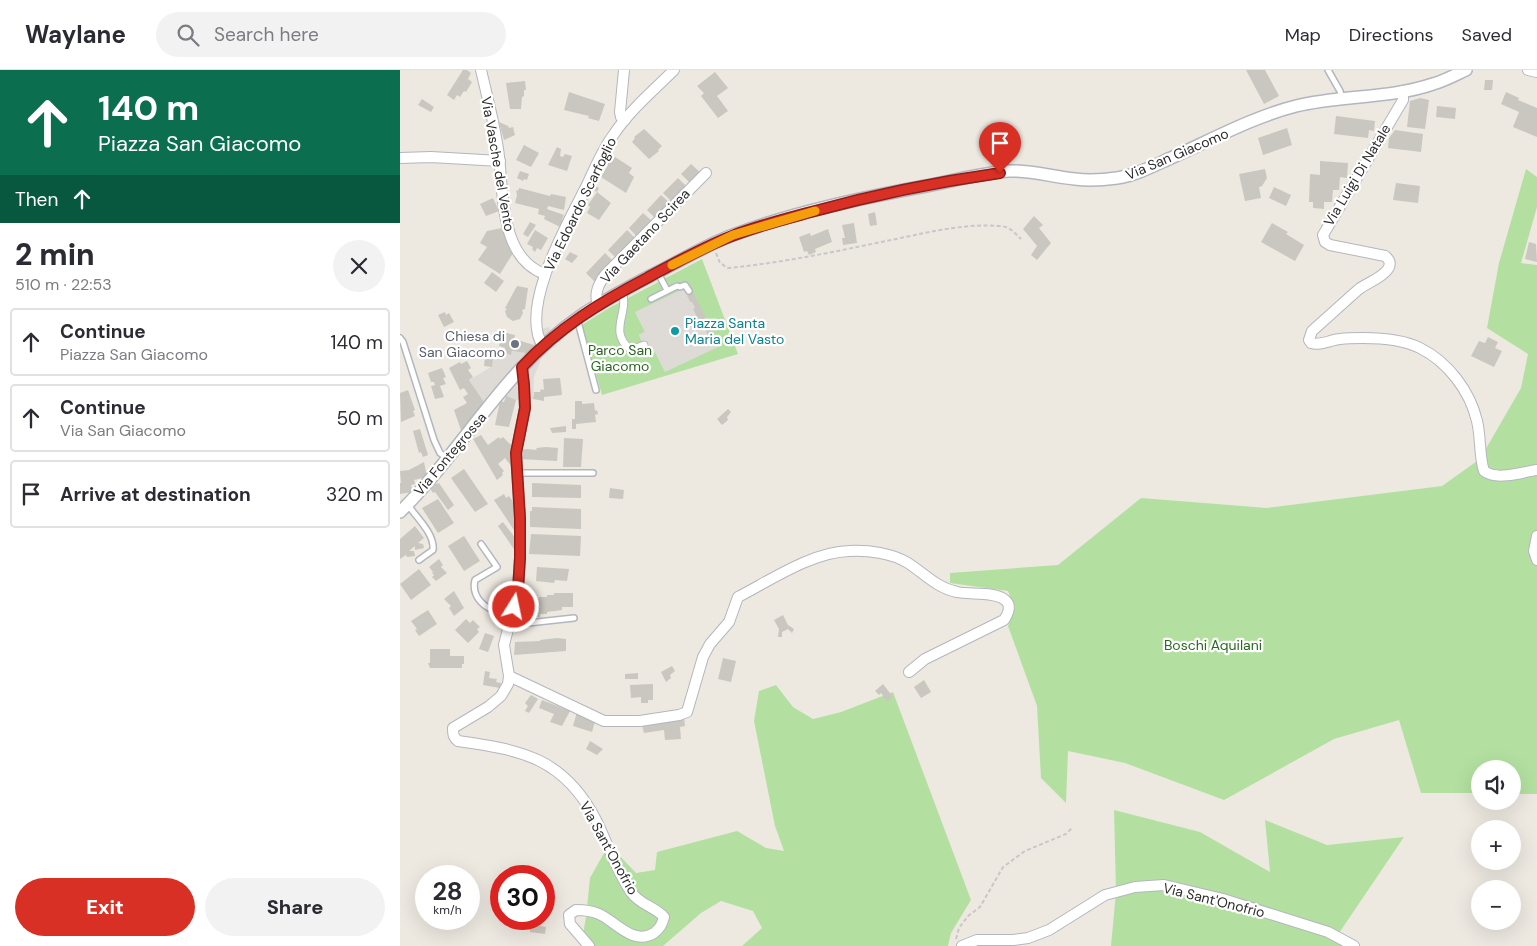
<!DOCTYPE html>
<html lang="en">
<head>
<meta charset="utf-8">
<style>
	body { margin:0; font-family:"DM Sans",sans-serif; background:#f2f2f3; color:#2b2b33; height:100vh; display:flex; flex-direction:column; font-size:19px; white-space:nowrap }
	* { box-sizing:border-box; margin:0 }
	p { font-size:16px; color:#7c7c81 }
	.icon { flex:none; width:28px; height:28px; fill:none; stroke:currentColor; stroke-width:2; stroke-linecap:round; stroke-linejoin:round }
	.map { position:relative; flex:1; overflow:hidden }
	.sheet { display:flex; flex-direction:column; background:#fff; width:400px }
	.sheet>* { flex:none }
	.hud { background:#0b6e4f; color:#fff; overflow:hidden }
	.tools { position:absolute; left:1071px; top:690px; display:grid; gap:10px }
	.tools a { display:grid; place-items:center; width:50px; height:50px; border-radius:50%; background:#fff; box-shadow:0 5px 20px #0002; font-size:25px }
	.speed { position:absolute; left:15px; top:795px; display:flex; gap:10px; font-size:25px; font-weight:700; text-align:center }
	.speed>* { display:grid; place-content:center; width:65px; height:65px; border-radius:50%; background:#fff; box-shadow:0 5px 20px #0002; line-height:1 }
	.speed small { font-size:12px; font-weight:400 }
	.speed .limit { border:8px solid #d22; background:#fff; color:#111 }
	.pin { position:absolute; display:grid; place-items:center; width:42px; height:42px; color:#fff; margin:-51px -21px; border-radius:50% 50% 50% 0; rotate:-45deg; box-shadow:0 0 5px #0007 }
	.pin .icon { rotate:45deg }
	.me { position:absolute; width:55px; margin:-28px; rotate:10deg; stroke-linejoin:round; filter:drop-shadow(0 0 4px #0008) }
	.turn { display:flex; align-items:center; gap:18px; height:105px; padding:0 15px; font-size:22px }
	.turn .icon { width:65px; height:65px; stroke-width:2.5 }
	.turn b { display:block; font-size:35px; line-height:42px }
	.then { display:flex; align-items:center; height:48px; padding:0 15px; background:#0003; gap:10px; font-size:19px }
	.round { display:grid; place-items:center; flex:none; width:52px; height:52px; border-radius:26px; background:#f2f2f3 }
	.head { display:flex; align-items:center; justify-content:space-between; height:85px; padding:0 15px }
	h1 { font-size:30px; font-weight:800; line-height:38px }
	.cta { display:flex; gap:10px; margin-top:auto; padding:10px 15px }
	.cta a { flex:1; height:58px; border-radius:30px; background:#d93025; color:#fff; font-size:20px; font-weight:800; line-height:58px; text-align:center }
	.cta a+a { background:#f2f2f3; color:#2b2b33 }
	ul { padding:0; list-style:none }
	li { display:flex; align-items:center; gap:15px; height:68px; margin:0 10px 8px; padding:0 5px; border:2px solid #e1e1e2; border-radius:5px }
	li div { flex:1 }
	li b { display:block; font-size:19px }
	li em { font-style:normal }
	header { display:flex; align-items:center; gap:30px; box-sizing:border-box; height:70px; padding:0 25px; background:#fff; border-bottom:1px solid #e1e1e2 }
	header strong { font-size:24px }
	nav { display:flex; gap:28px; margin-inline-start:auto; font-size:18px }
	.search { width:350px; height:45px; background:#f2f2f3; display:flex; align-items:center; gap:12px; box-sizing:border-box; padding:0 18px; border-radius:28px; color:#7c7c81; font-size:19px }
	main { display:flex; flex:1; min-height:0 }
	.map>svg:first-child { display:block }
	.green { fill:#b3e0a1; fill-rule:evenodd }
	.plaza { fill:#dedbd7 }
	.building { fill:#c9c7bf }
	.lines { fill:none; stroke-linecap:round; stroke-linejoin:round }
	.service-casing { stroke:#b4b6bf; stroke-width:8 }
	.pedestrian-casing { stroke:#b4b6bf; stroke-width:9 }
	.minor-casing { stroke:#b4b6bf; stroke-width:12 }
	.tertiary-casing { stroke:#b4b6bf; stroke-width:14 }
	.path { stroke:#c8c8c8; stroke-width:2; stroke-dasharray:4 2.5; stroke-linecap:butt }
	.service { stroke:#fff; stroke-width:5 }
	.pedestrian { stroke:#fff; stroke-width:7 }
	.minor { stroke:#fff; stroke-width:10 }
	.tertiary { stroke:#fff; stroke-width:11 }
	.route-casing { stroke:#8d1f18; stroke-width:12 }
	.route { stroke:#d93025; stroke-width:9 }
	.slow { stroke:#f59e0b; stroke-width:9 }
	.culture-dot { fill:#0f9aa8; stroke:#fff; stroke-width:2 }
	.worship-dot { fill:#6b7280; stroke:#fff; stroke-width:2 }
	.labels { text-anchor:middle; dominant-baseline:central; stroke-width:4.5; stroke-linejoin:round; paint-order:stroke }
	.street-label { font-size:14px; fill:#2d2d2d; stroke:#fff }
	.culture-label { font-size:14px; fill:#0d838f; stroke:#fff; text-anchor:start }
	.worship-label { font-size:14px; fill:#5b616d; stroke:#fff; text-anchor:end }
	.park-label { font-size:14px; fill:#2a6720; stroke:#fff }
</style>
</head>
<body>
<header>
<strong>Waylane</strong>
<div class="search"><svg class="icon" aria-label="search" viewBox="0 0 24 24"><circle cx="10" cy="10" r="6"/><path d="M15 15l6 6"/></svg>Search here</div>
<nav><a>Map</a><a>Directions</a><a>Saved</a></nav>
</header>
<main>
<section class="sheet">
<div class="hud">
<div class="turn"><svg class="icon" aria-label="ahead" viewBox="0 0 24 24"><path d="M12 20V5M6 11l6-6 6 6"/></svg><div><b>140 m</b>Piazza San Giacomo</div></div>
<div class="then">Then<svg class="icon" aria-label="ahead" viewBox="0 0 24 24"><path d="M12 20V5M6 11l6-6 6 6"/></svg></div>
</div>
<div class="head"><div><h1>2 min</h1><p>510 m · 22:53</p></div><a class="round"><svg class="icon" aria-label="close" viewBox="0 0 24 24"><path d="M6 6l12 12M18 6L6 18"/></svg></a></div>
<ul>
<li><svg class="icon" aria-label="ahead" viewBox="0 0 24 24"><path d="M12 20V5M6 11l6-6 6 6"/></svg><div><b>Continue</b><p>Piazza San Giacomo</p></div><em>140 m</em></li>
<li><svg class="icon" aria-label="ahead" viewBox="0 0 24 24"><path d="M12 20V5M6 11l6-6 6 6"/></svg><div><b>Continue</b><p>Via San Giacomo</p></div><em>50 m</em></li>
<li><svg class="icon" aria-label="arrive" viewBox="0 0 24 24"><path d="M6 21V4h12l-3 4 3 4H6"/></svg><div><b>Arrive at destination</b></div><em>320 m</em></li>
</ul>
<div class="cta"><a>Exit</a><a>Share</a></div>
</section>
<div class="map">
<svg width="1137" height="876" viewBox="0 0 1137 876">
	<rect width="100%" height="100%" fill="#ede9e1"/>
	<g class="green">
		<polygon points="1126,99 1137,107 1137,137 1121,193 1137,195 1137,724 1113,724 1112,699 1080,699 1080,723 1021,723 999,650 934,669 824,730 725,693 668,681 666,733 641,708 637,636 608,556 615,538 608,521 550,513 550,503 658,495 741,428 867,438 1042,416 1080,389 1121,318 1128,284 1087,258 1099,193"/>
		<path d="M302,189L338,284L202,325L182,255L209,238ZM283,219L287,226L293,223L320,276L255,282L249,285L239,265L245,262Z"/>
		<polygon points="376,615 393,637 413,649 441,642 493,622 571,830 551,863 548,876 342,876 362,858 353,841 321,831 301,843 263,876 181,876 186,847 190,808 204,783 219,785 236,803 255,800 257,782 337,761 366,778 384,781 375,756 354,651 359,621"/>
		<polygon points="714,740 800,762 870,802 865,750 927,775 1004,767 937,866 952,876 711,876 716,822"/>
	</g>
	<g class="plaza">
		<polygon points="283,219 290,232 292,232 295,238 296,245 295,246 303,259 305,258 310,272 317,269 320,276 265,302 255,282 249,285 239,265 245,262 235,242"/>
		<polygon points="149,257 156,276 143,284 134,307 133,329 116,330 96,324 85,338 84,332 69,310 91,297 93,289 104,284 111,285 112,281 132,284 134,275 131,261"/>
	</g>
	<g class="building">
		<polygon points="63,0 67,0 71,3 68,9 72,12 66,22 64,21 60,27 57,25 54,30 47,25"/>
		<polygon points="846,0 865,0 879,26 864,34"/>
		<polygon points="315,2 328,18 317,26 328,41 318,48 301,26 304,23 297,16"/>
		<polygon points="1085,10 1093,10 1092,20 1084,20"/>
		<polygon points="125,11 126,20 124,20 124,26 122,27 121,39 110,39 106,13"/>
		<polygon points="169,22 205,34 199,51 188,48 189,46 164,40"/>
		<polygon points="1106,22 1119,28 1118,30 1137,38 1137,67 1113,57 1119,42 1101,34"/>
		<polygon points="1020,28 1029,30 1025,59 1007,57 1010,31"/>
		<polygon points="22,29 34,37 31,42 18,35"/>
		<polygon points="1037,36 1056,38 1055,49 1036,47"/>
		<polygon points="936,46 975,51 974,61 969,60 968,68 934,64"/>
		<polygon points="99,52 108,56 109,58 113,57 115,65 104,70"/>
		<polygon points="887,58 892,75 863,85 858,68"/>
		<polygon points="244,59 262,76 258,80 259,81 249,89 232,72 235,68 234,67"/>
		<polygon points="995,60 1023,64 1021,82 988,78 989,68"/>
		<polygon points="124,75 139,83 131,97 116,90"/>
		<polygon points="157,77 161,79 160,86 163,87 165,84 172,86 167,101 148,95"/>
		<polygon points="215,87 232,98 229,103 234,107 226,123 201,107 208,95 206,93 208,89 212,91"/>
		<polygon points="920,91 948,93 947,108 940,107 939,120 933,120 932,132 924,132 924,139 913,138 913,132 909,132 910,104 920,105"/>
		<polygon points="291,94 301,103 291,114 281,104"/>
		<polygon points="865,99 867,108 862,116 859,117 861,128 845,131 839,104"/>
		<polygon points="120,101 129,104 127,110 124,109 123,111 117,108"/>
		<polygon points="278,108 287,117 272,132 263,123"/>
		<polygon points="192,113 199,118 197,122 194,120 185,134 183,132"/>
		<polygon points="996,113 1020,116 1018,133 993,130"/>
		<polygon points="874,117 891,125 886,136 869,128"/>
		<polygon points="119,118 150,126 151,124 166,127 164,140 148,136 147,139 164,145 162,150 165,151 162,158 144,149 145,146 138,144 139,139 115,133 117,125 116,120 118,121"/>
		<polygon points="197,122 211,133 199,150 187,143 190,137 188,135"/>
		<polygon points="261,125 271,134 256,149 247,140"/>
		<polygon points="93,128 99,141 86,146 80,134"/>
		<polygon points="475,142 477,155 470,156 468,144"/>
		<polygon points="243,143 253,152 238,168 229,158"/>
		<polygon points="634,146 643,155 639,158 651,173 637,190 631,185 637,176 623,159"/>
		<polygon points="130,152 136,155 128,167 123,164"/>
		<polygon points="454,153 457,173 443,175 442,168 445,168 442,155"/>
		<polygon points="872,153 888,162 886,164 904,175 895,191 861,172"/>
		<polygon points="102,158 108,171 115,180 100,204 78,190 87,177 80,173 87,161"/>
		<polygon points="428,159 432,172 415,179 416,182 409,185 407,181 404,182 399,167 410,163 411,166"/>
		<polygon points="135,160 148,168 141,180 137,178 135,182 132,179 133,177 127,174"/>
		<polygon points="227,160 236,169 217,189 208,180"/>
		<polygon points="1129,172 1136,174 1137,192 1125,189"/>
		<polygon points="170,182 178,186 172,193 165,189"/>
		<polygon points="205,183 214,192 195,212 186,203"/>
		<polygon points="92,202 104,211 96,222 84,213"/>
		<polygon points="117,216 128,218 125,239 122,240 123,243 120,249 113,251 107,247 105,241 107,239 105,238"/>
		<polygon points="293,222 317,269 310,273 305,258 303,259 295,246 296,245 293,239 295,238 292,232 290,232 287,226"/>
		<polygon points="45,242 46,245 49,243 54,252 44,257 38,245"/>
		<polygon points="102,262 115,265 114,269 134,275 132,284 112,281 111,285 104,284 105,278 99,276"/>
		<polygon points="1088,267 1098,272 1095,278 1102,281 1094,297 1071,286 1079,271 1085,273"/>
		<polygon points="85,287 93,289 92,297 84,296"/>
		<polygon points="67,291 71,298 68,300 73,307 69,310 84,332 85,338 63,366 54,340 67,333 63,327 68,324 64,318 60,320 49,298 60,292 61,294"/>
		<polygon points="42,298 46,307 43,308 46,314 40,316 44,327 35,329 31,316 35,315 34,312 31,312 28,303"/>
		<polygon points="160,308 162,325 144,327 144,331 133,329 134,322 140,322 141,319 144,320 143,309"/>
		<polygon points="8,320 15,340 13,341 15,346 1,352 0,323"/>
		<polygon points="106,326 116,330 109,357 95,355 100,331 104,332"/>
		<polygon points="175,331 182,331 182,334 194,333 195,341 197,340 198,344 195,345 196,352 176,354 176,359 172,359 172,349 175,349"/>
		<polygon points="328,339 331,342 327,347 328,350 322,355 317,349"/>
		<polygon points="166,356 166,362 152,363 150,358"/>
		<polygon points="20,359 28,385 23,387 21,382 19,383 13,361"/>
		<polygon points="81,365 88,375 99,367 100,369 103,367 113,377 112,397 105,388 98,394 104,401 102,403 103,405 97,410 73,369"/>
		<polygon points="164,368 183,369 181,397 163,397"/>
		<polygon points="146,377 158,378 157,391 119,389 119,380 127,379 137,380 136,378"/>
		<polygon points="24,392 27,407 14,410 15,414 11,415 13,422 0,424 0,413 1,413 0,401 9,400"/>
		<polygon points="64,399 88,434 75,442 51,408"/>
		<polygon points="39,413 54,435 48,440 35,422 33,423 30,418 32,415"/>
		<polygon points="132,413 181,415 181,428 132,427"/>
		<polygon points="210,418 224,420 223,429 209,428"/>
		<polygon points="104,424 106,428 109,426 116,436 116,463 94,430"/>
		<polygon points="38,429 54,453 38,463 22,438"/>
		<polygon points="132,437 181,439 181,459 130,457 130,441 132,441"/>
		<polygon points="103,452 116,469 116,482 98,456"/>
		<polygon points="15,456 24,468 18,473 23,474 24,478 15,480 15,476 9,481 14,481 15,486 7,487 6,485 0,489 0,469"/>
		<polygon points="131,464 181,466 180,486 129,484"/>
		<polygon points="64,466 80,491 64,501 48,476"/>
		<polygon points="39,489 43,495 41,497 47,503 36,511 32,507 34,505 32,503 33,502 29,497"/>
		<polygon points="137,497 169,499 167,511 155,510 154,513 136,511"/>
		<polygon points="19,499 31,515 11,530 0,514"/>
		<polygon points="54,521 64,538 54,546 49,538 51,536 44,529"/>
		<polygon points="154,523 173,523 173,537 162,537 162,540 147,542 147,544 140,544 140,547 132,547 132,549 124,549 125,531 132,532 132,529 139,529 139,527 147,527 147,525 154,525"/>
		<polygon points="28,540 37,554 19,566 15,560 17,559 11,551"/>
		<polygon points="383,545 388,555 394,559 392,563 388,559 382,562 382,567 378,567 379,559 374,550"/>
		<polygon points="66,549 70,553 73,550 80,557 77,559 79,562 68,573 55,560"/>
		<polygon points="85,563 94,566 88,582 79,579"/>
		<polygon points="157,568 166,569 166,581 114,585 115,572 140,571 140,570"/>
		<polygon points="30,579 50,579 50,586 64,586 64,594 62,594 62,598 30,598 28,593 30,593"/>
		<polygon points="323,588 336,591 331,612 318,609"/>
		<polygon points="272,596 275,601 270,605 271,608 266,612 261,602"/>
		<polygon points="85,601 90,602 89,608 97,609 96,612 101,613 100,618 83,615"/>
		<polygon points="238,603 238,609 225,609 225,604"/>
		<polygon points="524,610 531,622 521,628 514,617"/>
		<polygon points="253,614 253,630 248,630 248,633 241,633 241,627 231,628 230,615"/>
		<polygon points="483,614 493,627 487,632 481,623 479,625 475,621"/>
		<polygon points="131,625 138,629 129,643 125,641 128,636 125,633"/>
		<polygon points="142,630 170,641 162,656 150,652 154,644 139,638"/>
		<polygon points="177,642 196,648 192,662 173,656"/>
		<polygon points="284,647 285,656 280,657 281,669 265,670 264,660 244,663 242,655"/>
		<polygon points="190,671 203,679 197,685 186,679"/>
		<polygon points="130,854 146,857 145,864 130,862"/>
	</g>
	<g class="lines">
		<g class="service-casing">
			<g id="service">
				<polyline points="928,0 940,21 942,29"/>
				<polyline points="258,203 267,220"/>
				<polyline points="251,229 277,216 280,217 285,215 289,221"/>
				<polyline points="177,248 196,320"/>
				<polyline points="0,268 3,272 34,370 40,383 47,388"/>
				<polyline points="118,403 193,403"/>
				<path d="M8,435C16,447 35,464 33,480L19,490"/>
				<path d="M81,474L97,497L75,510C71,526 85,541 100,540L112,521L117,520"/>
				<polyline points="110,555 174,548"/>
			</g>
		</g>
		<g class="pedestrian-casing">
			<path id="pedestrian" d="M222,221C230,243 207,261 231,280L244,275"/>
		</g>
		<g class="minor-casing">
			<g id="minor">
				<path d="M81,0C87,26 94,52 98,79C104,118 98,188 145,204"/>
				<polyline points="224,0 220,42 221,47 225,50"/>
				<polyline points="1128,0 1137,2"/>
				<path d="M1003,21V30L923,165L925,172L930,175L985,186C990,190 991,194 988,199C982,208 967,213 959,219C943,233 928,247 912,261L909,270L911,273C920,276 930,270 940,269C948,268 956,268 963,268C981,268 1004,270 1020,278C1048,292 1070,321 1077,351C1081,367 1079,386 1084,401C1097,411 1122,402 1137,400"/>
				<polyline points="0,88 31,87 100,91"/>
				<path d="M198,235C194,224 198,215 205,205L306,103"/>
				<path d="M143,276C118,238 169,151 187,115C195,98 202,80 214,64C230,40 254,20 274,0"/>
				<path d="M121,297L124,315L125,338L116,383L120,448V488L118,519L104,575L109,606L108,614L101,626L88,637L53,658C53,664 53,667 58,671C122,680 164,688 196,750C208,774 216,800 231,822C240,835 254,836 264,847C262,855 260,858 254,863C233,876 215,851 199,844C192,841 183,840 176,840L169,845L170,854L189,876"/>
				<polyline points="1137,466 1134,481 1137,490"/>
				<path d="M109,606L204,651H240L279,645L287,642L303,587L310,574L329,552L338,527C371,510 412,482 449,481C468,480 492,483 508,493C525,504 537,518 557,522C569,525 595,521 605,530C612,535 608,544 604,550L525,589L509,602"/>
				<polyline points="562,876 577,870 613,870 628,868 649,860 705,825 735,817 764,815 823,829 928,862 954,876"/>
			</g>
		</g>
		<g class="tertiary-casing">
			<path id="tertiary" d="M0,442C63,380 105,298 179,247C202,231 227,218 252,205C279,192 305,175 333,165C395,142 461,128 526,116C553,111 581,103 609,101C631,100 653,107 675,109C689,111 703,110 717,108C737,105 755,95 773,87C813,69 853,47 896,36C941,25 989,29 1033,14C1044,11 1055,5 1066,0"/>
		</g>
		<g class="path">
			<path d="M316,183L320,193L328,198C381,193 433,182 486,171C522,164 561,153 599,156C609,156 614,162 621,169"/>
			<polyline points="556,869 559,858 568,846 580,837 603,797 625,781 666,764 673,757"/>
		</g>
		<use href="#service" class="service"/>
		<use href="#pedestrian" class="pedestrian"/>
		<use href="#minor" class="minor"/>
		<use href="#tertiary" class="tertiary"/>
	</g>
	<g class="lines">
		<g class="route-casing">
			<path id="route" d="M114,537L118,519L120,488V448L116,383L125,338L124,315L122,297C158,258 201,232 247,208C275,193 303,177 332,166C357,156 385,149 411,142C473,125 537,112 600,103"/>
		</g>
		<use href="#route" class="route"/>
		<polyline class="slow" points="272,195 333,165 415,141"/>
	</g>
	<circle class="culture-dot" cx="275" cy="261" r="5"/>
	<circle class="worship-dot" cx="115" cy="274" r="5"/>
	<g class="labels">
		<g class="street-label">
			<text transform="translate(777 84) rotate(-23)">Via San Giacomo</text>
			<text transform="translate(98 94) rotate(80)">Via Vasche del Vento</text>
			<text transform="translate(957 105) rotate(-59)">Via Luigi Di Natale</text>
			<text transform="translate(180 134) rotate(-64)">Via Edoardo Scarfoglio</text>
			<text transform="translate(245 166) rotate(-47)">Via Gaetano Scirea</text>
			<text transform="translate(50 384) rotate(-50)">Via Fontegrossa</text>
			<text transform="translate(209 778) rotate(61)">Via Sant'Onofrio</text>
			<text transform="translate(814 830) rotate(14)">Via Sant'Onofrio</text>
		</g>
		<g class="culture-label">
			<text x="285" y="253">Piazza Santa<tspan x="285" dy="16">Maria del Vasto</tspan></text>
		</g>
		<g class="worship-label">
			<text x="105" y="266">Chiesa di<tspan x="105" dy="16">San Giacomo</tspan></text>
		</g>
		<g class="park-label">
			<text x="220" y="280">Parco San<tspan x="220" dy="16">Giacomo</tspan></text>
			<text x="813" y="575">Boschi Aquilani</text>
		</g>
	</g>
</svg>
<div class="tools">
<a><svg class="icon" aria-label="sound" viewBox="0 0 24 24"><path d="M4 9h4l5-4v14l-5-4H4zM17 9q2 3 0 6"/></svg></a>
<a>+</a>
<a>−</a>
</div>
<div class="speed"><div>28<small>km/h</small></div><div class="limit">30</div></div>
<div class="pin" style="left:600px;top:103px;background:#d93025"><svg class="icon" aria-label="arrive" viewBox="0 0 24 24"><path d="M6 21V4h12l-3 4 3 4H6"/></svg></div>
<svg class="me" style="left:114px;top:537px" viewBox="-20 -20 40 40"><circle r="17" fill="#d93025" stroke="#fff" stroke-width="3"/><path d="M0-11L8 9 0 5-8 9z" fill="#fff"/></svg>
</div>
</main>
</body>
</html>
